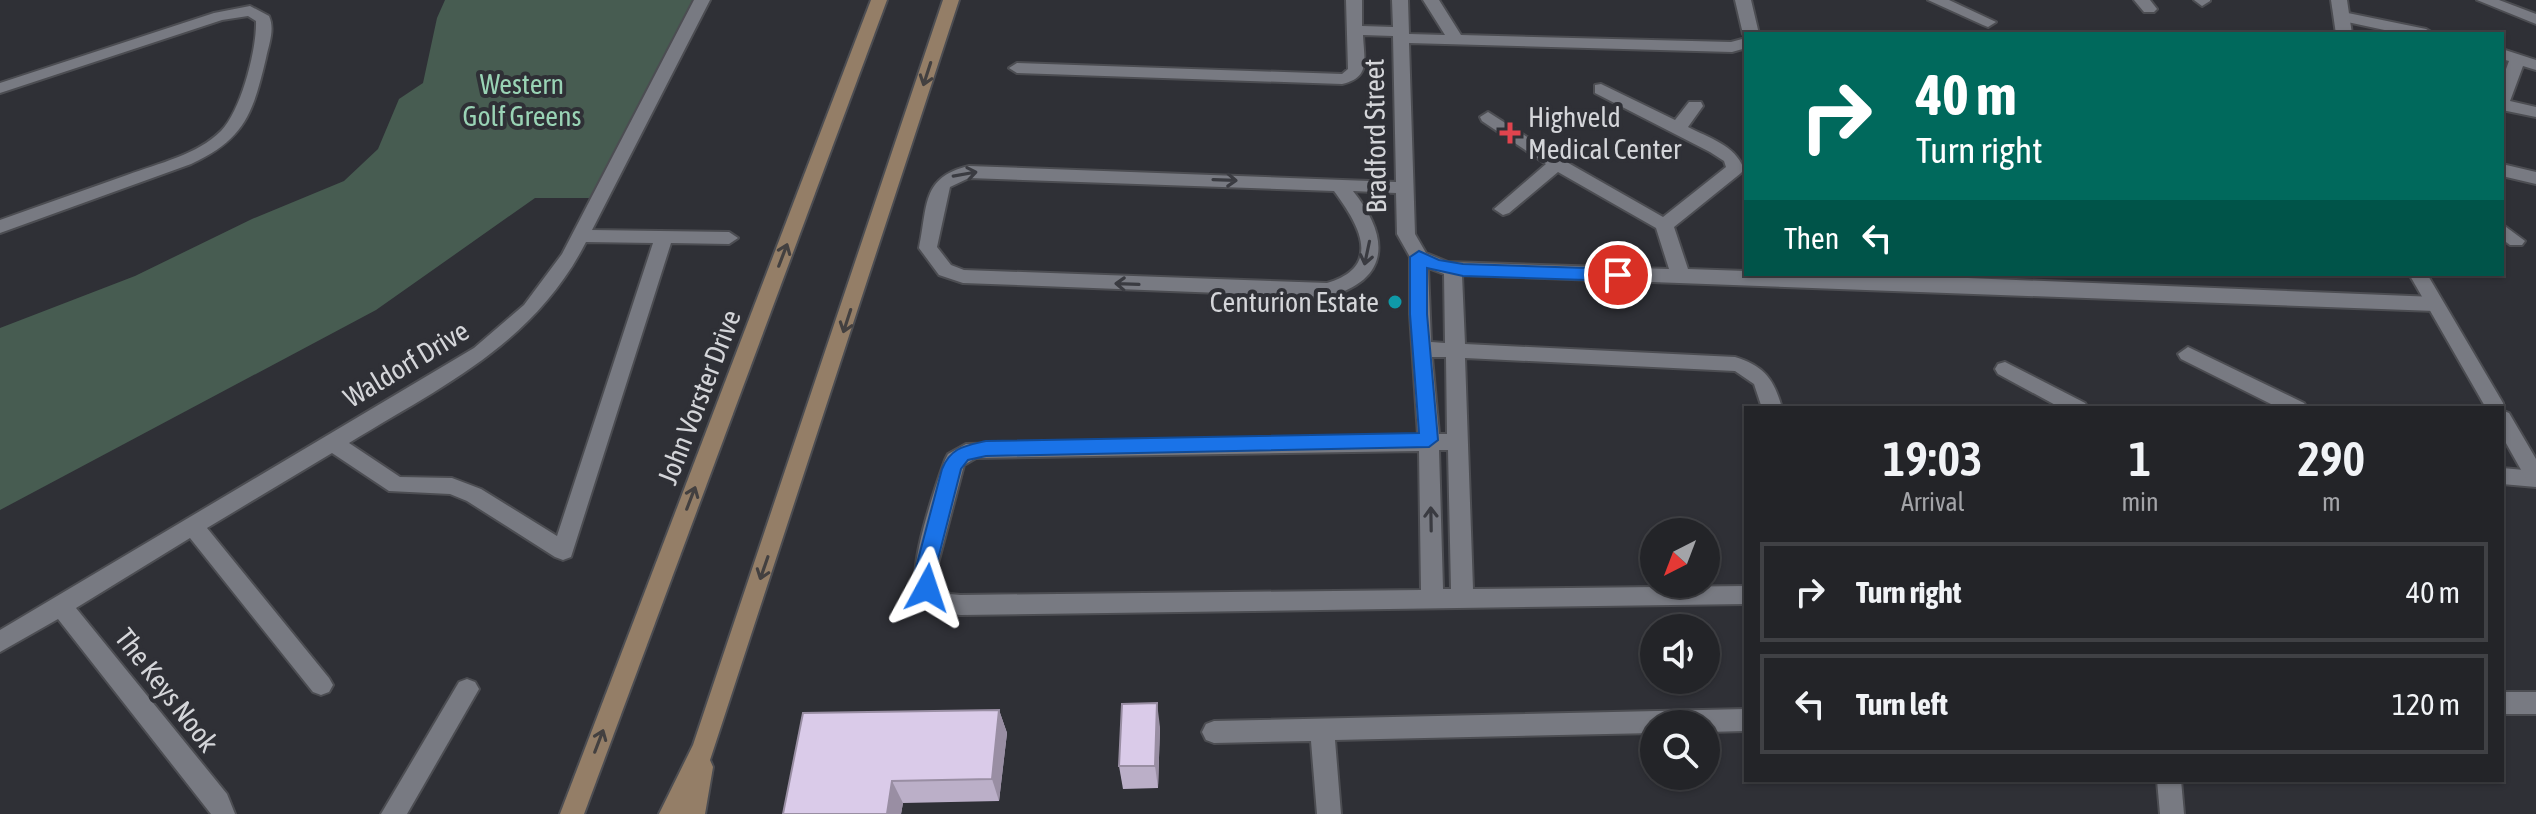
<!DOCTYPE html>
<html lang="en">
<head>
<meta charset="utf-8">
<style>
	body { margin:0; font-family:"Asap Condensed",sans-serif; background:#2f3034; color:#f1f3f6; height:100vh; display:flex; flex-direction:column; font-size:30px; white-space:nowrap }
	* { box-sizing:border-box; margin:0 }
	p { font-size:26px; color:#a3a4a8 }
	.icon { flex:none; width:44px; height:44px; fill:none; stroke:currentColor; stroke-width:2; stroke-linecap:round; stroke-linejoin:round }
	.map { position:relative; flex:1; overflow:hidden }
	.details { position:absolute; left:1744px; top:406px; width:760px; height:376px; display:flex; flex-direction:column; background:#232428; border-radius:0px; box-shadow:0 2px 6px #0004,0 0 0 2px #404145 }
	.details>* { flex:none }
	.guide { position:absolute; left:1744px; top:32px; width:760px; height:244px; border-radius:0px; box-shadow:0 2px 6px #0004,0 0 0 2px #404145; background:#00695c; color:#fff; overflow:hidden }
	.needle { width:52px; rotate:222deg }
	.tools { position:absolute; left:1640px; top:518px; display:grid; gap:16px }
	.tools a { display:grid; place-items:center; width:80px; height:80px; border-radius:50%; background:#232428; box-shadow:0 2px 6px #0004,0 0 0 2px #404145; font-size:40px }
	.pin { position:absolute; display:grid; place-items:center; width:68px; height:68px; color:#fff; margin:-34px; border:4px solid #fff; border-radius:50%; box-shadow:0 2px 8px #0007 }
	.me { position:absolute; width:88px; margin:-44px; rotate:5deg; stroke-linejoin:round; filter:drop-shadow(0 0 6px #0008) }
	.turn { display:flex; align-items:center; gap:28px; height:168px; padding:0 40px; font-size:36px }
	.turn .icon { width:104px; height:104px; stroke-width:2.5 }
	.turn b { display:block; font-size:56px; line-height:68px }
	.then { display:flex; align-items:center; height:76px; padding:0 40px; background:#0003; gap:16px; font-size:30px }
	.eta { display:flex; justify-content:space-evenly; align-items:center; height:136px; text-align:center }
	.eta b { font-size:48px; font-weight:600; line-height:56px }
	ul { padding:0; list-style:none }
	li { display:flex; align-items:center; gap:24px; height:100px; margin:0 16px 12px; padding:0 24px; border:4px solid #404145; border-radius:0px }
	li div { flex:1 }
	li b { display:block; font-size:30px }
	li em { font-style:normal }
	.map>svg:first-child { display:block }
	.green { fill:#475c51 }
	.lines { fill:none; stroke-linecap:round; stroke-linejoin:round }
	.minor-casing { stroke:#4c4d52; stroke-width:4 }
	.tertiary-casing { stroke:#4c4d52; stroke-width:4 }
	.secondary-casing { stroke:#4c4d52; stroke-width:4 }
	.minor { fill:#787a82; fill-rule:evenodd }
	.tertiary { fill:#787a82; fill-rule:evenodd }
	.secondary { fill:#947e67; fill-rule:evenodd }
	.wall { fill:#bbafc8 }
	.shaded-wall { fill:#998ea3 }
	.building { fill:#dacbe9; stroke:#998ea3; stroke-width:2 }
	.oneway { stroke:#434040 }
	.oneway2 { stroke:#3a3b41 }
	.route { fill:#1a73e8; stroke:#114b97; stroke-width:2 }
	.health-dot { fill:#e0444e; stroke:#2f3036; stroke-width:3 }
	.culture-dot { fill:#0f9aa8; stroke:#2f3036; stroke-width:3 }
	.labels { text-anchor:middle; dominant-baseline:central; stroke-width:8; stroke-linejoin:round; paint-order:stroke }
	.park-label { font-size:28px; fill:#99d3b5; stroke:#2f3036 }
	.poi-label { font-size:28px; fill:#d4d5d9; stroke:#2f3036; text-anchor:start }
	.street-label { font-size:28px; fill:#d4d5d9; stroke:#2f3036 }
</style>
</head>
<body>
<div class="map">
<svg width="2536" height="814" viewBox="0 0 2536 814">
	<rect width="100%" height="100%" fill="#2f3036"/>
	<polygon class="green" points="445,0 702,0 599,198 535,198 376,310 0,510 0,328 135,276 252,219 344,181 378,149 399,99 423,83 437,18"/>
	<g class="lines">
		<g class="minor-casing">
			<g id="minor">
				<path d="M694,0H710L592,230L729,232L738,238L729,244L671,243L571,557L563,560L555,557L467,501L450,494L389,491L332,453L207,528L329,678L333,685L329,692L321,695L313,692L190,538L76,608L227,794L235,814H211L58,619L0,652V630L474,348L524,305L562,254ZM586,242L653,243L557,536L481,489L452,478L400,477L349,443C442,386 534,344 586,242Z"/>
				<path d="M1346,0H1362V26L1393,27L1392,0H1408L1409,34L1445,35L1423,0H1439L1461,35L1731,42L1746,38V48L1732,52L1409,43L1415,234L1426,253L1448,262L1669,269L1656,228L1558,172L1509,213L1503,215L1494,209L1546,164L1482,121L1480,117L1488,112L1563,160L1663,217L1726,167L1724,161L1710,152L1595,93V85L1601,84L1675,120L1689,102H1701L1703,106L1688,127C1709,138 1735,145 1744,169L1741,173L1674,227L1688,269L1746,271V274L1944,277L2435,297L2444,304L2435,311L1462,275L1465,344L1735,357C1764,366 1774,379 1782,408H1762L1754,384L1735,371L1465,358L1473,589L1746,586V604L960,615C944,612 927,607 918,592C906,571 936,485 945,460L948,454L966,444L1418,435L1410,314V257L1397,234L1396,193L1353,191C1390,237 1391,280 1327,297L963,283L939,275L919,248C928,206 921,177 969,166L1396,182L1393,36L1363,35C1364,60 1371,77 1342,84L1017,73L1009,68L1017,63L1342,74L1348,69ZM969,178L1334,191C1357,222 1385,266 1327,283L964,270L951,265L937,247L950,187ZM1428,268L1444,274L1445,343L1431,342ZM1432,357H1446L1447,434H1439ZM1439,450H1448L1451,589H1443ZM1419,451L1421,590L960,595L950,594L938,584L936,571L964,465L976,458Z"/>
				<polygon points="1735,0 1751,0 1759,34 1746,34 1746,37 1743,34"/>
				<polygon points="1928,0 1949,0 1996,22 1988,27 1983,25"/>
				<polygon points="2134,0 2150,0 2157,9 2154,12 2144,12"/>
				<polygon points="2194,0 2210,0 2210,1 2202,6"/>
				<polygon points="2477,0 2499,0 2536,14 2536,24"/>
				<path d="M250,6L269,16C275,29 269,44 266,58C253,113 245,139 191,164L0,233V220C42,205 85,190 127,175C159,163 197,155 221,131C241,111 257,49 256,21L248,16L222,20L0,93V83L214,13Z"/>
				<polygon points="2343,12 2426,29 2434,34 2403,34 2338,20 2335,17"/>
				<polygon points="2502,49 2536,60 2536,70 2523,66 2510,101 2536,107 2536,117 2502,110 2502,80 2509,61 2502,59"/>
				<polygon points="2502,164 2536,172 2536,184 2502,176"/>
				<polygon points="2502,224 2525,241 2522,245 2510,245 2502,239"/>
				<polygon points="2188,347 2304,403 2307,408 2279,408 2181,359 2178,354"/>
				<polygon points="2005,362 2085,403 2088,408 2061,408 1998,374 1995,369 1998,364"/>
				<polygon points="2502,468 2536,471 2536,487 2502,484"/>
				<polygon points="467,679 475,682 479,689 407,814 381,814 459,682"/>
				<rect x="2502" y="692" width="34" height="22"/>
				<polygon points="1746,709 1746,731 1706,732 1706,724 1654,724 1654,733 1335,740 1341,814 1317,814 1311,741 1214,743 1206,740 1202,732 1206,724 1214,721"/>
				<polygon points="2157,780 2181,780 2184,814 2160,814"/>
			</g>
		</g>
		<g class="tertiary-casing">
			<g id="tertiary">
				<polygon points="2331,0 2347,0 2352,34 2336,34"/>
				<polygon points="2409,274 2427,274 2503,403 2504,411 2509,413 2536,459 2536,486 2529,484 2502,436 2502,408 2486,408"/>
			</g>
		</g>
		<g class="secondary-casing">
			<g id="secondary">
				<polygon points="871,0 887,0 584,814 560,814"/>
				<polygon points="943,0 959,0 710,760 713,767 705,814 659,814 693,745"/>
			</g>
		</g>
		<use href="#minor" class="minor"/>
		<use href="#tertiary" class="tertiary"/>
		<use href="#secondary" class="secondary"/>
	</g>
	<g class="wall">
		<polygon points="999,710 1007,733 999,801 903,803 901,814 783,814"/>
		<polygon points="1160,727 1158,788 1123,789 1119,766"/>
	</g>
	<g class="shaded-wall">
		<polygon points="1157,703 1160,727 1158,788 1155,766"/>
		<polygon points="999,710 1007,733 999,801 992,779"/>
		<polygon points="892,781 903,803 901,814 887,814"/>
	</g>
	<g class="building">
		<polygon points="1157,703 1155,766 1119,766 1122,704"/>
		<polygon points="999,710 992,779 892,781 887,814 783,814 803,713"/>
	</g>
	<defs><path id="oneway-shaft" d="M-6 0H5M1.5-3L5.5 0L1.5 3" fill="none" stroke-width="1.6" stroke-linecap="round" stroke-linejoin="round" transform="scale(2)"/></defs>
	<g class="oneway">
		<use href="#oneway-shaft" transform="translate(927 74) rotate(108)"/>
		<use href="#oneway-shaft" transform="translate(783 255) rotate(-69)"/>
		<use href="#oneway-shaft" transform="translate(847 321) rotate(108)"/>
		<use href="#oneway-shaft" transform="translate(691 498) rotate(-69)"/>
		<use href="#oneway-shaft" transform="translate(764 568) rotate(109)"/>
		<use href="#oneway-shaft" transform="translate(599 741) rotate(-69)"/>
	</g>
	<g class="oneway2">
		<use href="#oneway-shaft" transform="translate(965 174) rotate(-10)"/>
		<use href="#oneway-shaft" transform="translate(1225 180) rotate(2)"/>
		<use href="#oneway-shaft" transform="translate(1367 253) rotate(102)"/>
		<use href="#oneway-shaft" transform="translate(1127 284) rotate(-178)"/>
		<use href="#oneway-shaft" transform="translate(1431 519) rotate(-91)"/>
	</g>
	<path class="route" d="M1419,251L1439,260L1463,264L1618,269L1626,275L1618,281L1463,276L1427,268V314L1438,440L1429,447L986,456L968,460L961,469L935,571L937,588L935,594L927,596L920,594L915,571L942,469C951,447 965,446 986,441L1419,433L1410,314V257Z"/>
	<path class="health-dot" d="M1506 121h8v8h8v8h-8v8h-8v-8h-8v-8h8z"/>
	<circle class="culture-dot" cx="1395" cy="302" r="8"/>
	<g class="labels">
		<g class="park-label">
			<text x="522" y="84">Western<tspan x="522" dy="32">Golf Greens</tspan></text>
		</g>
		<g class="poi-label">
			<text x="1528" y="117">Highveld<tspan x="1528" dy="32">Medical Center</tspan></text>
			<text x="1379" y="302" text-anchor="end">Centurion Estate</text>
		</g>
		<g class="street-label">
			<text transform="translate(1375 136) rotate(-91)">Bradford Street</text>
			<text transform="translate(406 364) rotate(-31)">Waldorf Drive</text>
			<text transform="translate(699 397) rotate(-69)">John Vorster Drive</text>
			<text transform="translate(167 690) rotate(52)">The Keys Nook</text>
		</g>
	</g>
</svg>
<div class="tools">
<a><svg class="needle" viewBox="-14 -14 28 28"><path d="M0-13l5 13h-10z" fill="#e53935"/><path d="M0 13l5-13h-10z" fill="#a3a4a8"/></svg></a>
<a><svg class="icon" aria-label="sound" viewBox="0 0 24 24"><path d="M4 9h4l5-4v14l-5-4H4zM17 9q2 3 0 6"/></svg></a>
<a><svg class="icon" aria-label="search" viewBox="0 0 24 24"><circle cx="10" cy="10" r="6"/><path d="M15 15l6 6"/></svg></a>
</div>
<div class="pin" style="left:1618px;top:275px;background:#d93025"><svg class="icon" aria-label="arrive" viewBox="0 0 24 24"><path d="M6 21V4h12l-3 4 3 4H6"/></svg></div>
<svg class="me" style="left:927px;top:588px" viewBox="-20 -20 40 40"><path d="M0-17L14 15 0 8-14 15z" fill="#1a73e8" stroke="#fff" stroke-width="4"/></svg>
<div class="guide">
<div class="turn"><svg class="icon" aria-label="right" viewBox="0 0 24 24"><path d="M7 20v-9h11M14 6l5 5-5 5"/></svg><div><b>40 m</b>Turn right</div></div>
<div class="then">Then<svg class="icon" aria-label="left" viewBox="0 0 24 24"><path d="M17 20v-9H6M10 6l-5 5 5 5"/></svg></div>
</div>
<section class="details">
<div class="eta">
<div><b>19:03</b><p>Arrival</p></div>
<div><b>1</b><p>min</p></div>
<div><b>290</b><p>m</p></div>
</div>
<ul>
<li><svg class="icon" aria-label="right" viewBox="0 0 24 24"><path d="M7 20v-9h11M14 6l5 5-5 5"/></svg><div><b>Turn right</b></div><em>40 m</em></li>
<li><svg class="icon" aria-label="left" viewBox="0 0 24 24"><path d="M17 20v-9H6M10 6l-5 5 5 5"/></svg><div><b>Turn left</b></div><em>120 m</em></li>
</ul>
</section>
</div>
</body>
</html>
